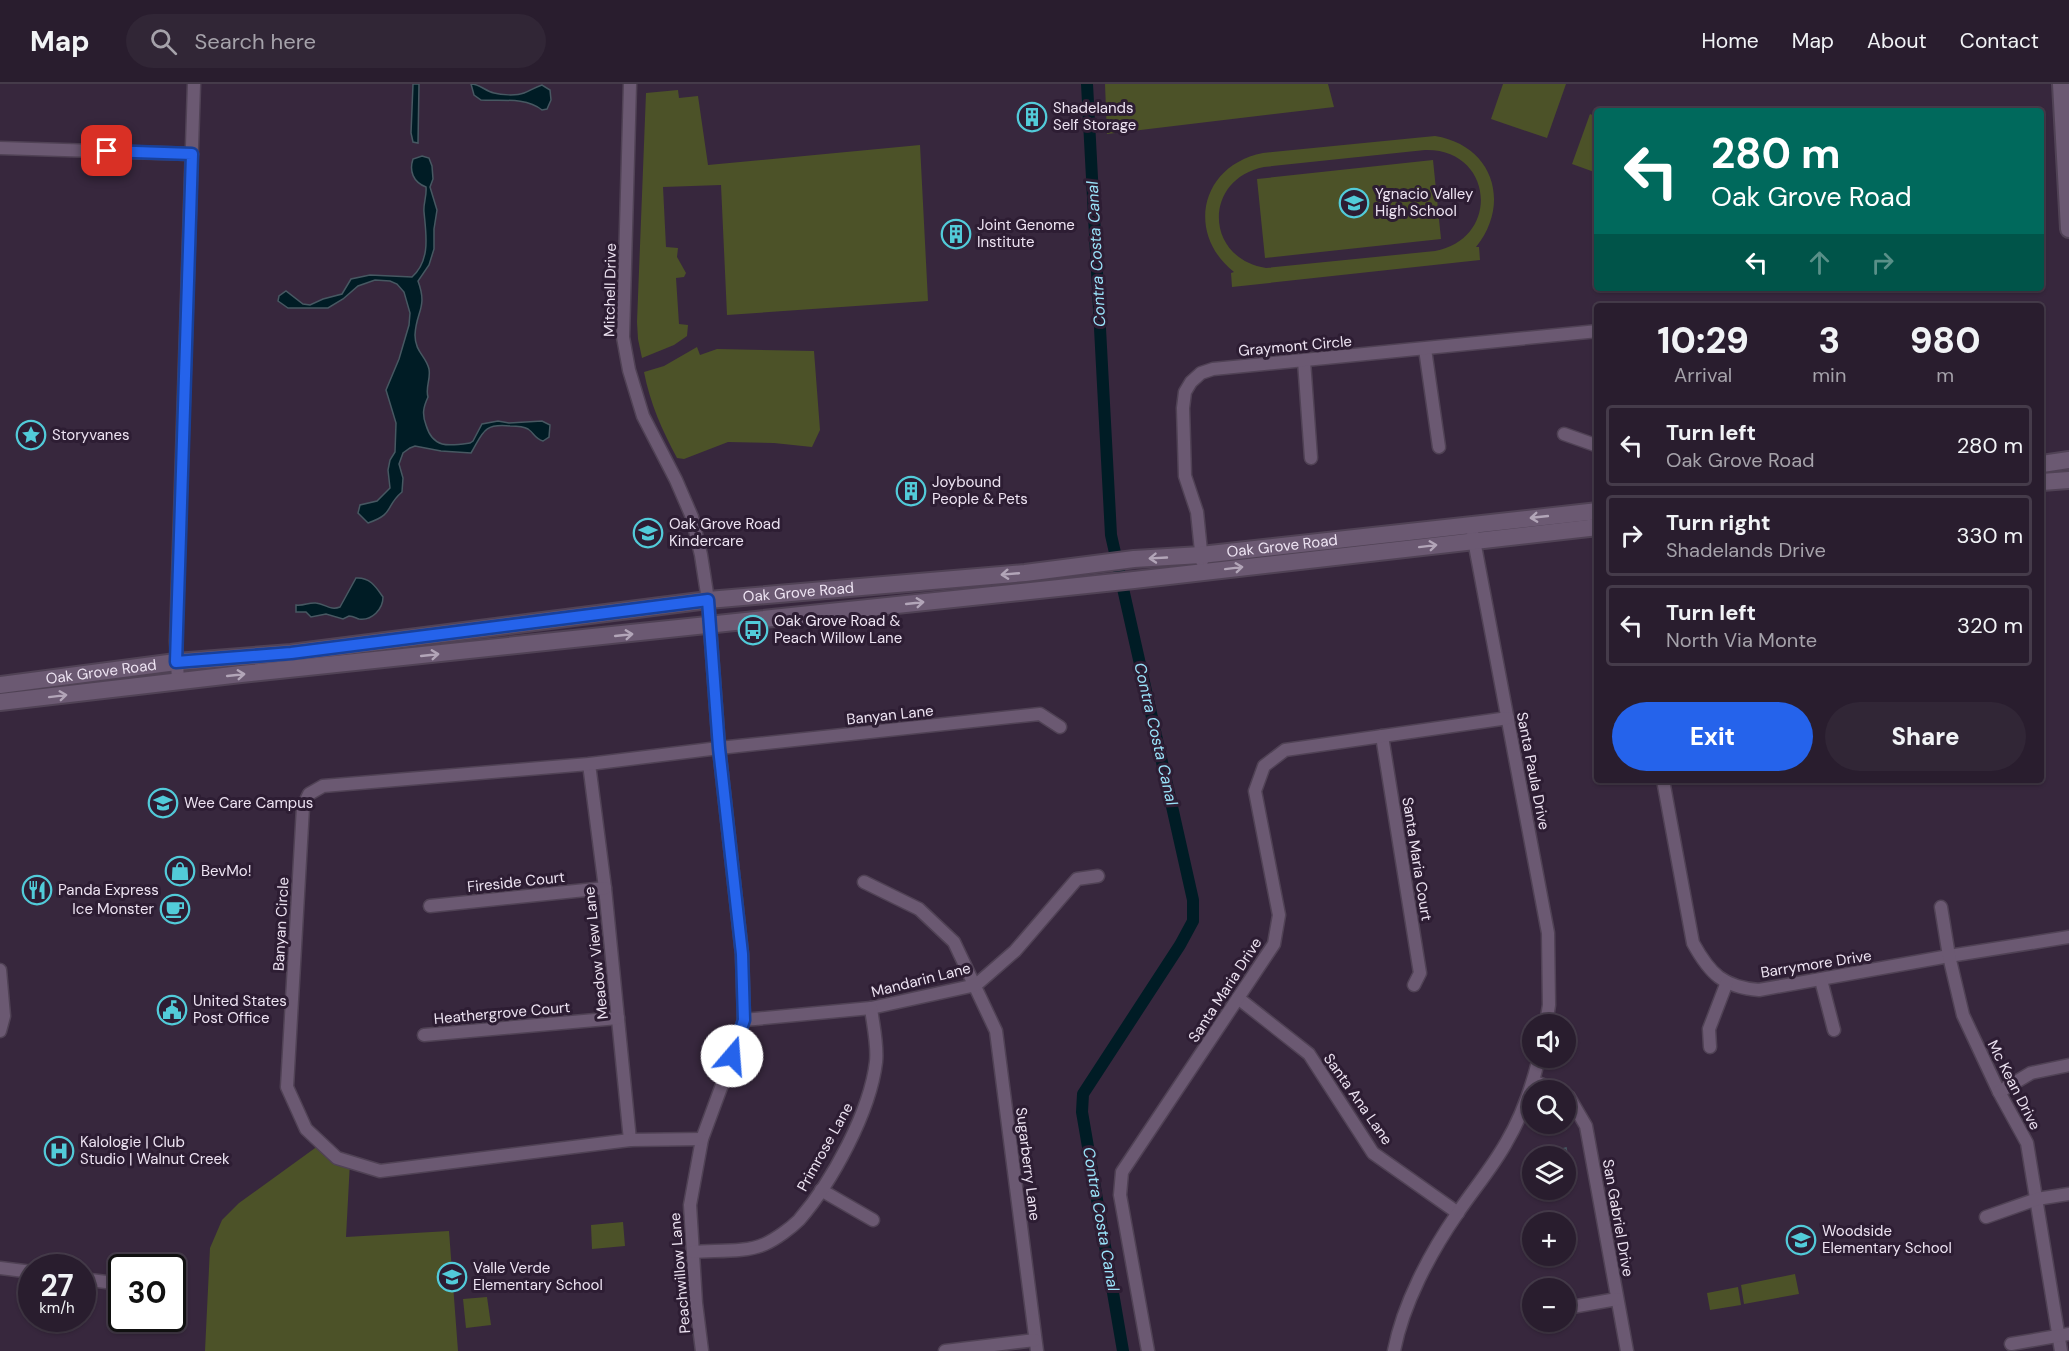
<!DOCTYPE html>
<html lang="en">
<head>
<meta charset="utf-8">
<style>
	body { margin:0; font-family:"DM Sans",sans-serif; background:#312636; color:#f1f3f6; height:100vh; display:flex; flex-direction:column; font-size:22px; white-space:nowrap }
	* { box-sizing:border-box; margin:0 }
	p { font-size:20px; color:#a5a2aa }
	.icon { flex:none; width:33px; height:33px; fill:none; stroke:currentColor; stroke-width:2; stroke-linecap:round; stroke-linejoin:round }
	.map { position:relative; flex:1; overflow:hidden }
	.side { position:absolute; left:1594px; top:219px; width:450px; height:480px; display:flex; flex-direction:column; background:#291d2e; border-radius:6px; box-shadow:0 2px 4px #0004,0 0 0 2px #453b4a }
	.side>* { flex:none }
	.banner { position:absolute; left:1594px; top:24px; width:450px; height:183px; border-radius:6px; box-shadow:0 2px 4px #0004,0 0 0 2px #453b4a; background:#00695c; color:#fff; overflow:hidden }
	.controls { position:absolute; left:1522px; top:930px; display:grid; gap:12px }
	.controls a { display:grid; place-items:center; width:54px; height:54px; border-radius:50%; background:#291d2e; box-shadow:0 2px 4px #0004,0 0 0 2px #453b4a; font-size:30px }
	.speed { position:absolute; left:18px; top:1170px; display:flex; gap:12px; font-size:30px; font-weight:700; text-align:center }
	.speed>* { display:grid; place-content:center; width:78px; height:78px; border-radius:50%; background:#291d2e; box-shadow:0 2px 4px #0004,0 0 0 2px #453b4a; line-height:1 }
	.speed small { font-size:15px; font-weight:400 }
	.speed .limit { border:3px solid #111; border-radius:9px; background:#fff; color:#111 }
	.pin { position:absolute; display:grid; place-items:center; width:51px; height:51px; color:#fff; margin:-26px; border-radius:12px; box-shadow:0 3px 9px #0006 }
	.me { position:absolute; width:66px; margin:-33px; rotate:18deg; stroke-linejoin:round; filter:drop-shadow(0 0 4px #0008) }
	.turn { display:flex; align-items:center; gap:21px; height:126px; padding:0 18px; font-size:27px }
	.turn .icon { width:78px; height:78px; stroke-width:2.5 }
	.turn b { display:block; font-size:42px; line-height:51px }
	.lanes { display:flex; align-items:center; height:57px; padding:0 18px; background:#0003; justify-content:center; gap:30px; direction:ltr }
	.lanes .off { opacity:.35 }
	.eta { display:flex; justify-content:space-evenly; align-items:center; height:102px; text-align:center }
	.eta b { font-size:36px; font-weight:800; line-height:42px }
	.cta { display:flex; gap:12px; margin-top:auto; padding:12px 18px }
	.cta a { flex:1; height:69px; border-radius:36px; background:#2563eb; color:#fff; font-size:24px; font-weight:800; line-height:69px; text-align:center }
	.cta a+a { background:#312636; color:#f1f3f6 }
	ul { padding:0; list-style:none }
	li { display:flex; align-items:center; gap:18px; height:81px; margin:0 12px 9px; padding:0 6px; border:3px solid #453b4a; border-radius:6px }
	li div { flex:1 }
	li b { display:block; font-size:22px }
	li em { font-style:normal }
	header { display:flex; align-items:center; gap:36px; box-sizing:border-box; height:84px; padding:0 30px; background:#291d2e; border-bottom:2px solid #453b4a }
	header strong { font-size:28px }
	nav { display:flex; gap:33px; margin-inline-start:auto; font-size:21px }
	.search { width:420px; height:54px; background:#312636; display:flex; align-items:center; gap:15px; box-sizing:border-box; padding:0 21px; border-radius:33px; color:#a5a2aa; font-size:22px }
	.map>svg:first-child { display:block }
	.green { fill:#4c5228; fill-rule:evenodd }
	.water { fill:#001c25; stroke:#475862; stroke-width:1.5 }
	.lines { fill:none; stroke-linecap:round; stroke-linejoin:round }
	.canal { stroke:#001c25; stroke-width:12 }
	.minor-casing { stroke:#504255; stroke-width:15 }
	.secondary-casing { stroke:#504255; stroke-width:20 }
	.minor { stroke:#6b5972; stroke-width:12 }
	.secondary { stroke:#6b5972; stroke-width:16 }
	.oneway { stroke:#b2a5b8 }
	.route-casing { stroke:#184099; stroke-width:15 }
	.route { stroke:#2563eb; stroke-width:10 }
	.labels { text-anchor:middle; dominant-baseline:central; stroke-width:6; stroke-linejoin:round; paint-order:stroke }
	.poi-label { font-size:15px; fill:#ede3f2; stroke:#2d1d33; text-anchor:start }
	.street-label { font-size:15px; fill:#ede3f2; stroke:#2d1d33 }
	.water-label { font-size:16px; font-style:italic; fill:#9ae3fa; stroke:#2d1d33 }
</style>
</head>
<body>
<header>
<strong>Map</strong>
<div class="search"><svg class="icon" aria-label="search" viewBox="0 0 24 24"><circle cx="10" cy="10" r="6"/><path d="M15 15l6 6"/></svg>Search here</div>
<nav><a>Home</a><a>Map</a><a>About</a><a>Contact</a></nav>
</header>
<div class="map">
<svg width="2069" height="1267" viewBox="0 0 2069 1267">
	<rect width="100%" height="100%" fill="#37273d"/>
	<g class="green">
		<polygon points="1105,0 1328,0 1334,23 1107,50"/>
		<polygon points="1503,0 1566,0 1547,54 1491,35"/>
		<polygon points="678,6 679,14 698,12 708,81 920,61 928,217 727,231 721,101 663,103 666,163 678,164 677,173 686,189 684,193 676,194 679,240 688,241 687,252 674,261 642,274 638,255 637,238 646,9"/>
		<polygon points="1590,30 1597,33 1597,89 1572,80"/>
		<path d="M1435,52C1492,61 1512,118 1476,163H1479L1480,176L1232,203L1231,189L1234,188C1185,149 1201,81 1263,69ZM1425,66C1493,64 1502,154 1435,167L1266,184C1204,174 1203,95 1264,83Z"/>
		<polygon points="1433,76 1441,155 1265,174 1257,95"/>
		<path d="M697,263L700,271L717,265L814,267L820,346L812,363L774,359L728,358L684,375L677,374C662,346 650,319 644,288L664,282Z"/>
		<polygon points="322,1059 350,1078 346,1153 449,1147 458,1267 205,1267 210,1164 222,1136 239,1119"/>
		<polygon points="623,1138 625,1162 592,1165 591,1141"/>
		<polygon points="1795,1190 1799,1210 1744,1220 1741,1201"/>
		<polygon points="1738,1203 1741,1221 1710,1226 1707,1209"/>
		<polygon points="487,1213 491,1241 466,1244 463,1215"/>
	</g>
	<g class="water">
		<polygon points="413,0 419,0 418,59 413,58 411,49"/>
		<path d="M471,0C480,0 485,7 494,9C501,11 516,12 524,9C530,7 535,3 542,1L550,6L551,16L547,25L542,26C526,13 501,17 481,16L474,11Z"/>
		<path d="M422,72L429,74L432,82L433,95L430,103L437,126L434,145V165L429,181L418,197C428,224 416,227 415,251C415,268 426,272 429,285C431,295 425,304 428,313C423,324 422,330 426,341C433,365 449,362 470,359L473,357L482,340L498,337L509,339L542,337L550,341L549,353L543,357C535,355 534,349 528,345C523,342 516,342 510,342C483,339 483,349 471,369L441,367L415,362L410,364L403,369L399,380L403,394L402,408C385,422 395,430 368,439L358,429L360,421L377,417L390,404L388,386L390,376L395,368L396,339L386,306L399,275L409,241L410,229L404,208L397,200L390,197L375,196L358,202L343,215L328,224H288L278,217L279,212L286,207L303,220L310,221L323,215L342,210L351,195L370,191L412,193C431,176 426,150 424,128C423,120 427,112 426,103C413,98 409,87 413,75Z"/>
		<path d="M356,494C370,493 376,503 383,513C383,525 372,537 359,535C356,534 353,532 349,532L343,535L326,530L311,533L306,528H296V521C304,522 309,518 316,519C326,520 330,527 340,523Z"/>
		<polygon points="1566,1064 1573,1100 1566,1102 1566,1072 1551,1072 1550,1068"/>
	</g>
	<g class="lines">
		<polyline class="canal" points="1087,0 1111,451 1193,816 1193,837 1180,861 1083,1010 1082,1028 1123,1267"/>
		<g class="minor-casing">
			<g id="minor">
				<polyline points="630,0 623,253 629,286 643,332 676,396 692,433 701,471 708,516 719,664 742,870 744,936 726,990 702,1055 690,1121 696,1219 702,1267"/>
				<polyline points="0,64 192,70"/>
				<polyline points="1425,265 1439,363"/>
				<polyline points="1304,277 1311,374"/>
				<polyline points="1564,350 1598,362"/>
				<polyline points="1473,451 1548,849 1549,921 1546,940"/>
				<polyline points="1202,477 1197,428 1185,392 1183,324 1185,308 1191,298 1201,289 1213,285 1598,247"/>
				<polyline points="178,598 176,557 194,0"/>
				<polyline points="1382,652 1420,889 1414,901"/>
				<polyline points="589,680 605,804 630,1056"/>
				<path d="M1663,696L1693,859C1710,890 1723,903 1759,906L1949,872L2069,853"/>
				<polyline points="864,798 919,825 954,858 996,947 1037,1267"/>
				<polyline points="430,822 605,804"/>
				<polyline points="1941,823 1949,872 1963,931 1999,1008 2027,1059 2061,1267"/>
				<polyline points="0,886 4,932 0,947"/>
				<polyline points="1821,896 1834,946"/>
				<polyline points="1238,914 1309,970 1373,1069 1458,1129"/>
				<polyline points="744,936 871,924 976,901 1015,867 1077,795 1098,792"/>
				<polyline points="424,951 618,934"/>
				<polyline points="1710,963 1709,945 1727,898"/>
				<polyline points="1533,997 1555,1006"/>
				<polyline points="1999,1008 2031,989 2069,981"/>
				<polyline points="1566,1011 1569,1013 1586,1042 1627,1267"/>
				<polyline points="702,1055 630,1056 380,1087 337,1074 306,1045 287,1003 303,723 309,710 323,702 589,680 719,664 1040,630 1060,643"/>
				<polyline points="821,1106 873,1136"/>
				<polyline points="1986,1133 2037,1115 2069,1110"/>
				<path d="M693,1168C716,1166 745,1169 765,1160C776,1155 791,1144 799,1136C832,1098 870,1028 876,978C878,961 873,941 871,924"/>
				<polyline points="0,1184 32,1188"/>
				<polyline points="82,1195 122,1200"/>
				<polyline points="1566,1224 1617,1215"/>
				<polyline points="2011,1260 2069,1250"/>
				<polyline points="945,1267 1035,1256"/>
				<polyline points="1148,1267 1120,1111 1122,1088 1274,860 1279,831 1255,707 1264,682 1285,666 1508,634"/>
				<path d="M1394,1267C1403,1220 1430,1169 1457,1130C1473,1106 1492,1084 1506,1059C1522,1032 1532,1003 1539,974"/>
			</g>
		</g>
		<g class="secondary-casing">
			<g id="secondary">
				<polyline points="2061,0 2069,145"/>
				<polyline points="2042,380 2069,376"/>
				<polyline points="2042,398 2069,396"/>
				<path id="s1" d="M0,601L176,578L291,569L708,516L1025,489L1134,475L1201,471L1598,427"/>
				<polyline points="0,618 241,590 1134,496 1598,443"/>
			</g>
		</g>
		<use href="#minor" class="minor"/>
		<use href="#secondary" class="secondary"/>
	</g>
	<defs><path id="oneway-shaft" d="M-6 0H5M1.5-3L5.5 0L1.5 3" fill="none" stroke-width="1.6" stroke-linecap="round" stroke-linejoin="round" transform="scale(1.5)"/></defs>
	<g class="oneway">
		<use href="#oneway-shaft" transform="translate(1539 433) rotate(174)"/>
		<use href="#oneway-shaft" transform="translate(1428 462) rotate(-7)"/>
		<use href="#oneway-shaft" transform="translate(1158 474) rotate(177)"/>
		<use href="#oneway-shaft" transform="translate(1234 484) rotate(-7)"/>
		<use href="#oneway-shaft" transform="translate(1010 490) rotate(175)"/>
		<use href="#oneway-shaft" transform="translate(915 519) rotate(-6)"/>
		<use href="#oneway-shaft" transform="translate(624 551) rotate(-6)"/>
		<use href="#oneway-shaft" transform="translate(430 571) rotate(-6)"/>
		<use href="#oneway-shaft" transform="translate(236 591) rotate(-6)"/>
		<use href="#oneway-shaft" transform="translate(58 612) rotate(-7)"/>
	</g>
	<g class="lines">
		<g class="route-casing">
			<polyline id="route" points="107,67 192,70 176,578 291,569 708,516 719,664 742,870 744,936 732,972"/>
		</g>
		<use href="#route" class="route"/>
	</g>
	<defs>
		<g id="building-ring" transform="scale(1.5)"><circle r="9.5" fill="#2d1d33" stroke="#52cbd9" stroke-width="1.5"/><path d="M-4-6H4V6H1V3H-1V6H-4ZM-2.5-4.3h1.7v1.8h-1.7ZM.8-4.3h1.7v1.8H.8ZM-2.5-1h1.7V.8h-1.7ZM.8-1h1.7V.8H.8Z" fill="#52cbd9"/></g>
		<g id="school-ring" transform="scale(1.5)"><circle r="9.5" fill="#2d1d33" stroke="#52cbd9" stroke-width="1.5"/><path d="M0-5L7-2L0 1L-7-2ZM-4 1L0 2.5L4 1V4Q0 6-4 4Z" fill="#52cbd9"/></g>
		<g id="sight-ring" transform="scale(1.5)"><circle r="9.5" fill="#2d1d33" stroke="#52cbd9" stroke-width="1.5"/><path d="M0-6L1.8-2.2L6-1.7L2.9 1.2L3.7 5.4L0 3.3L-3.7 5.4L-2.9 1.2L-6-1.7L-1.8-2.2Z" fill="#52cbd9"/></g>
		<g id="bus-ring" transform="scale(1.5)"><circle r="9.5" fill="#2d1d33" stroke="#52cbd9" stroke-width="1.5"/><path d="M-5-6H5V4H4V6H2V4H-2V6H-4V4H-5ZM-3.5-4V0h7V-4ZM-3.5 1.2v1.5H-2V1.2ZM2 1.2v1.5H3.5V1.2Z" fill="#52cbd9"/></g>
		<g id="shop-ring" transform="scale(1.5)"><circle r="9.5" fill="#2d1d33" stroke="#52cbd9" stroke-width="1.5"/><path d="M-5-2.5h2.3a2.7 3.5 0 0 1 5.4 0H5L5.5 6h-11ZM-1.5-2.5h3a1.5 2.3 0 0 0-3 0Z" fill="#52cbd9"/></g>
		<g id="restaurant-ring" transform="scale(1.5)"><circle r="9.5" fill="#2d1d33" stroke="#52cbd9" stroke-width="1.5"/><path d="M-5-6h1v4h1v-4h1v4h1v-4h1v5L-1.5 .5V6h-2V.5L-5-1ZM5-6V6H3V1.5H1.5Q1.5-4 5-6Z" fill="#52cbd9"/></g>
		<g id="cafe-ring" transform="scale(1.5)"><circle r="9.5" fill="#2d1d33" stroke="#52cbd9" stroke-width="1.5"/><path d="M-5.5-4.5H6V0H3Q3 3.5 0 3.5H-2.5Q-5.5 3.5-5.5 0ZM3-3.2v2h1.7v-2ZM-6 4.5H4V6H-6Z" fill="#52cbd9"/></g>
		<g id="civic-ring" transform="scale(1.5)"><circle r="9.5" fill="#2d1d33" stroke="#52cbd9" stroke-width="1.5"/><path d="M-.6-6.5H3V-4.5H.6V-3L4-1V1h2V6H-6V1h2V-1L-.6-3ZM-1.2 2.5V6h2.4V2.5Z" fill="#52cbd9"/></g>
		<g id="hospital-ring" transform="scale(1.5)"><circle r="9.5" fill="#2d1d33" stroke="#52cbd9" stroke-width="1.5"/><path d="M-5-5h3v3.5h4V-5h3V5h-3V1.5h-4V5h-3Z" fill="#52cbd9"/></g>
	</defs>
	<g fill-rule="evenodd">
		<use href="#building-ring" x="1032" y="33"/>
		<use href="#school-ring" x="1354" y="119"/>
		<use href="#building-ring" x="956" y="150"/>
		<use href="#sight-ring" x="31" y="351"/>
		<use href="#building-ring" x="911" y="407"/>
		<use href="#school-ring" x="648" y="449"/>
		<use href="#bus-ring" x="753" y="546"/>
		<use href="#school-ring" x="163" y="719"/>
		<use href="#shop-ring" x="180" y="787"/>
		<use href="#restaurant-ring" x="37" y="806"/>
		<use href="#cafe-ring" x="175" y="825"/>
		<use href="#civic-ring" x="172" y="926"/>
		<use href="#hospital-ring" x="59" y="1067"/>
		<use href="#school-ring" x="1801" y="1156"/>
		<use href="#school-ring" x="452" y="1193"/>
	</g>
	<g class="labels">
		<g class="poi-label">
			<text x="1053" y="24">Shadelands<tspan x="1053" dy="17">Self Storage</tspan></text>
			<text x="1375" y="110">Ygnacio Valley<tspan x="1375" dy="17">High School</tspan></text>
			<text x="977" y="141">Joint Genome<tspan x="977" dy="17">Institute</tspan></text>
			<text x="52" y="351">Storyvanes</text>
			<text x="932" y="398">Joybound<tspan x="932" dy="17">People &amp; Pets</tspan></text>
			<text x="669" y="440">Oak Grove Road<tspan x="669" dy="17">Kindercare</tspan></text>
			<text x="774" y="537">Oak Grove Road &amp;<tspan x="774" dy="17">Peach Willow Lane</tspan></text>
			<text x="184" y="719">Wee Care Campus</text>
			<text x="201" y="787">BevMo!</text>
			<text x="58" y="806">Panda Express</text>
			<text x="154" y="825" text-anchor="end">Ice Monster</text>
			<text x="193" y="917">United States<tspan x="193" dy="17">Post Office</tspan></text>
			<text x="80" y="1058">Kalologie | Club<tspan x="80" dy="17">Studio | Walnut Creek</tspan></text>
			<text x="1822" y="1147">Woodside<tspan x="1822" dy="17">Elementary School</tspan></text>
			<text x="473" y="1184">Valle Verde<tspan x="473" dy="17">Elementary School</tspan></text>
		</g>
		<g class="street-label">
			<text transform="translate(610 206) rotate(-89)">Mitchell Drive</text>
			<text transform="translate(1295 262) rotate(-5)">Graymont Circle</text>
			<text stroke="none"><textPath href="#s1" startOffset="1290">Oak Grove Road</textPath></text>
			<text stroke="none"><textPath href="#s1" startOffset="804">Oak Grove Road</textPath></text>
			<text stroke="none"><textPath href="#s1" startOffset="102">Oak Grove Road</textPath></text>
			<text transform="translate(890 631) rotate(-6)">Banyan Lane</text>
			<text transform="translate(1533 687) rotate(79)">Santa Paula Drive</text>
			<text transform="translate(1417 775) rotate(81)">Santa Maria Court</text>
			<text transform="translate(516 798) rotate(-6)">Fireside Court</text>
			<text transform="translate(281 840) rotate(-87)">Banyan Circle</text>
			<text transform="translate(596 869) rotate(-96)">Meadow View Lane</text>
			<text transform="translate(1816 880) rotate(-9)">Barrymore Drive</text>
			<text transform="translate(921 896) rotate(-14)">Mandarin Lane</text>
			<text transform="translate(1225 906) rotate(-57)">Santa Maria Drive</text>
			<text transform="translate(502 929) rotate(-5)">Heathergrove Court</text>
			<text transform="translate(2014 1001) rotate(63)">Mc Kean Drive</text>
			<text transform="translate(1358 1015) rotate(55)">Santa Ana Lane</text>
			<text transform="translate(825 1063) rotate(-61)">Primrose Lane</text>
			<text transform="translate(1028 1080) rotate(83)">Sugarberry Lane</text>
			<text transform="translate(1618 1134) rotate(80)">San Gabriel Drive</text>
			<text transform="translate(680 1189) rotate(-95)">Peachwillow Lane</text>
		</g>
		<g class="water-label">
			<text transform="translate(1096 170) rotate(-93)">Contra Costa Canal</text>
			<text transform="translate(1156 650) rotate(77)">Contra Costa Canal</text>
			<text transform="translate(1101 1135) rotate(80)">Contra Costa Canal</text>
		</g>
	</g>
</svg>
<div class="controls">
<a><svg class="icon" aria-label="sound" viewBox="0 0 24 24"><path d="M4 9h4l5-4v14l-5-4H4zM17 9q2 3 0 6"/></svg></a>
<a><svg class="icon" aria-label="search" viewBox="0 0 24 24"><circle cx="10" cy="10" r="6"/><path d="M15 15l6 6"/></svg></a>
<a><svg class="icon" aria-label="layers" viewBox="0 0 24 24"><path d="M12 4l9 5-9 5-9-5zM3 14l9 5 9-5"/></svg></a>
<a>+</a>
<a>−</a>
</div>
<div class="speed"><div>27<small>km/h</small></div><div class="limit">30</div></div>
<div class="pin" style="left:107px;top:67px;background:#d93025"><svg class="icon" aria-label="arrive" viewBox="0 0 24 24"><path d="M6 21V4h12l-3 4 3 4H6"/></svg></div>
<svg class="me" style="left:732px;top:972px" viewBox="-20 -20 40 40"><circle r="19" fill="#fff"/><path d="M0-13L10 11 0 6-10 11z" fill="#2563eb"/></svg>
<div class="banner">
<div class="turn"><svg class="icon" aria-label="left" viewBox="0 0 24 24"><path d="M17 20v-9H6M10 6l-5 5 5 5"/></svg><div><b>280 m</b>Oak Grove Road</div></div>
<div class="lanes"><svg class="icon" aria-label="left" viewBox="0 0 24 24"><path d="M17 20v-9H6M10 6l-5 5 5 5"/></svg><svg class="icon off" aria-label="ahead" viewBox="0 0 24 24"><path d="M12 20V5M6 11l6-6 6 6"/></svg><svg class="icon off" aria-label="right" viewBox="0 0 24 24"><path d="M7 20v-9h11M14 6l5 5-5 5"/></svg></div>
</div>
<section class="side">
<div class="eta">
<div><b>10:29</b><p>Arrival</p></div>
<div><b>3</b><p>min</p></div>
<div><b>980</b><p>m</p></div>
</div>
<ul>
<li><svg class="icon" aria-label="left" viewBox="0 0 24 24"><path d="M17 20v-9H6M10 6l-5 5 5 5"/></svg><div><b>Turn left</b><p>Oak Grove Road</p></div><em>280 m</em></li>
<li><svg class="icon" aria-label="right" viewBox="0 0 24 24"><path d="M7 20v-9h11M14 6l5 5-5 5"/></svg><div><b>Turn right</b><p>Shadelands Drive</p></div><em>330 m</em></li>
<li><svg class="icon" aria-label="left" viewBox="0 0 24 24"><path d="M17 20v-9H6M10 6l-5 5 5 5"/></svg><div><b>Turn left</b><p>North Via Monte</p></div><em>320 m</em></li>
</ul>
<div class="cta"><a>Exit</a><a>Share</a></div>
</section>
</div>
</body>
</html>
